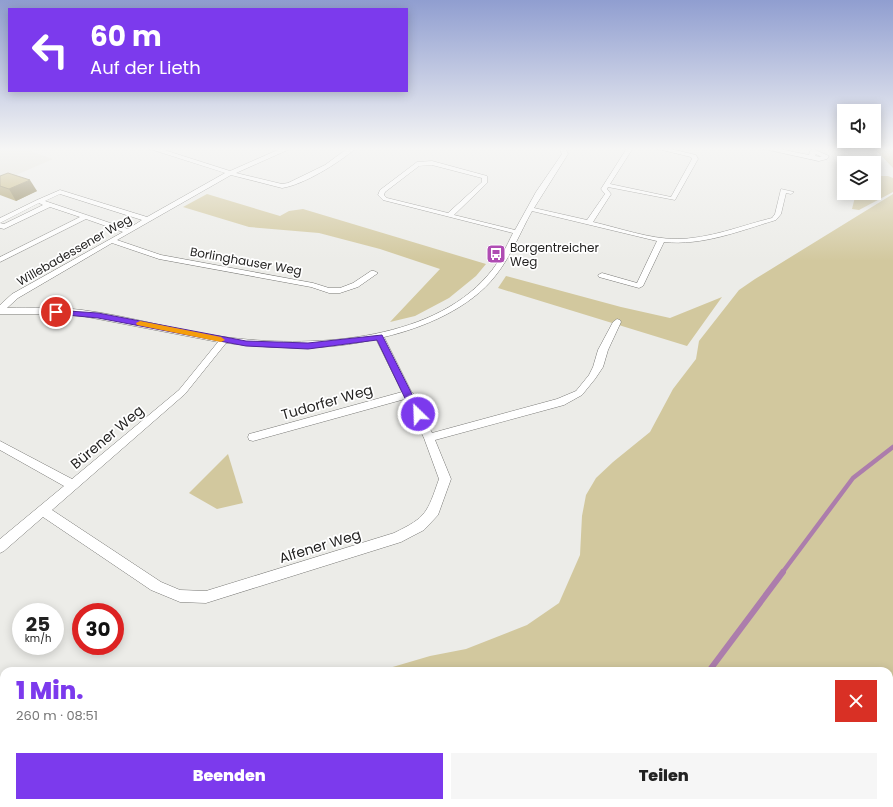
<!DOCTYPE html>
<html lang="de">
<head>
<meta charset="utf-8">
<style>
	body { margin:0; font-family:Poppins,sans-serif; background:#f6f6f6; color:#222; height:100vh; display:flex; flex-direction:column; font-size:15px; white-space:nowrap }
	* { box-sizing:border-box; margin:0 }
	p { font-size:13px; color:#767676 }
	.icon { flex:none; width:22px; height:22px; fill:none; stroke:currentColor; stroke-width:2; stroke-linecap:round; stroke-linejoin:round }
	.map { position:relative; flex:1; overflow:hidden }
	.side { position:absolute; left:0px; top:667px; width:893px; height:140px; display:flex; flex-direction:column; background:#fff; border-radius:12px 12px 0 0; box-shadow:0 2px 10px #0003 }
	.side>* { flex:none }
	.guide { position:absolute; left:8px; top:8px; width:400px; height:84px; border-radius:0px; box-shadow:0 2px 10px #0003; background:#7c3aed; color:#fff; overflow:hidden }
	.fabs { position:absolute; left:837px; top:104px; display:grid; gap:8px }
	.fabs a { display:grid; place-items:center; width:44px; height:44px; border-radius:0px; background:#fff; box-shadow:0 2px 10px #0003; font-size:20px }
	.speed { position:absolute; left:12px; top:603px; display:flex; gap:8px; font-size:20px; font-weight:700; text-align:center }
	.speed>* { display:grid; place-content:center; width:52px; height:52px; border-radius:50%; background:#fff; box-shadow:0 2px 10px #0003; line-height:1 }
	.speed small { font-size:10px; font-weight:400 }
	.speed .limit { border:6px solid #d22; background:#fff; color:#111 }
	.pin { position:absolute; display:grid; place-items:center; width:34px; height:34px; color:#fff; margin:-17px; border:2px solid #fff; border-radius:50%; box-shadow:0 1px 4px #0007 }
	.me { position:absolute; width:44px; margin:-22px; rotate:336deg; stroke-linejoin:round; filter:drop-shadow(0 0 3px #0008) }
	.turn { display:flex; align-items:center; gap:14px; height:84px; padding:0 16px; font-size:18px }
	.turn .icon { width:52px; height:52px; stroke-width:2.5 }
	.turn b { display:block; font-size:28px; line-height:34px }
	.round { display:grid; place-items:center; flex:none; width:42px; height:42px; border-radius:0px; background:#f6f6f6 }
	.head { display:flex; align-items:center; justify-content:space-between; height:68px; padding:0 16px }
	h1 { font-size:24px; font-weight:800; line-height:30px; color:#7c3aed }
	.button { display:flex; gap:8px; margin-top:auto; padding:8px 16px }
	.button a { flex:1; height:46px; border-radius:0px; background:#7c3aed; color:#fff; font-size:16px; font-weight:800; line-height:46px; text-align:center }
	.button a+a { background:#f6f6f6; color:#222 }
	.map>svg:first-child { display:block }
	.built { fill:#e2e0d5 }
	.green { fill:#d2c89e }
	.lines { fill:none; stroke-linecap:round; stroke-linejoin:round }
	.stream-far1 { stroke:#ac7dac; stroke-width:4.5 }
	.stream { stroke:#ac7dac; stroke-width:6 }
	.street-casing { stroke:#787875; stroke-width:1 }
	.street { fill:#fff; fill-rule:evenodd }
	.wall { fill:#a4965f }
	.shaded-wall { fill:#867a4d }
	.building { fill:#bfaf6e; stroke:#867a4d }
	.route { fill:#7c3aed; stroke:#51269a }
	.slow { fill:#f59e0b }
	.labels { text-anchor:middle; dominant-baseline:central; stroke-width:3.5; stroke-linejoin:round; paint-order:stroke }
	.far-poi-label { font-size:12px; fill:#242322; stroke:#fff; text-anchor:start }
	.far-street-label { font-size:12px; fill:#242322; stroke:#fff }
	.street-label { font-size:14px; fill:#242322; stroke:#fff }
</style>
</head>
<body>
<div class="map">
<svg width="893" height="807" viewBox="0 0 893 807">
	<rect width="100%" height="100%" fill="#ecece8"/>
	<polygon class="built" points="0,148 31,148 27,150 53,159 0,182"/>
	<g class="green">
		<polygon points="874,148 893,148 893,168"/>
		<polygon points="880,176 888,176 893,178 893,192 859,210 852,209 856,193 874,193 874,179"/>
		<polygon points="207,194 280,216 289,211 303,209 486,264 476,276 449,298 415,316 390,322 440,269 380,249 319,233 249,227 183,207"/>
		<polygon points="893,194 893,807 0,807 0,697 4,697 4,803 889,803 889,671 379,671 430,656 466,649 527,625 559,603 580,555 582,516 586,495 596,478 613,462 650,432 673,389 696,359 699,341 739,290 755,279"/>
		<polygon points="506,276 621,307 670,318 722,297 687,346 498,288"/>
		<polygon points="228,454 243,503 217,509 189,493"/>
	</g>
	<g class="lines">
		<polyline class="stream-far1" points="782,573 853,478 893,447"/>
		<polyline class="stream" points="709,671 783,572"/>
		<g class="street-casing">
			<g id="street">
				<path d="M147,148H158L230,171L282,148H292L236,173L282,184L288,183L325,165L348,148H356C339,163 303,185 282,188L231,175L117,240L161,255L313,283L329,288H340L353,283L371,271H374L378,273L358,287L340,293H329L311,287L159,259L112,243L18,298L7,308C32,308 57,307 82,310C130,316 177,331 225,337C307,348 430,343 488,275C499,263 506,247 513,233L383,200L378,195L380,190L417,162L432,161L487,176V183L454,215L515,230L536,192L562,154L559,148H565L568,154L534,208L587,220L605,194L601,189L627,148H633L610,184L671,197L692,159L691,157L654,148H667L696,155L698,159L675,200L608,187L607,189L611,194L593,222C619,228 650,239 676,239C709,239 740,226 772,218L775,214L781,189L794,192L791,194L786,193L781,214L776,220C739,231 703,246 664,242L643,286L639,288L599,277L598,275L602,273L637,283L657,241L532,211C520,233 511,256 496,275C471,308 423,328 384,337L411,391L414,394L413,396L432,433L557,399L576,391L589,375L593,367L598,350L613,322L617,319L620,320L621,322L608,350L603,367L595,379L582,395L564,405L435,440L451,479L438,515L424,530L401,542L206,603L180,602L151,590L43,517L4,551L0,553V539L64,486L0,450V441L72,479L179,390L218,342L82,316L51,314H0V305L12,294L123,232L86,219L0,262V257L80,217L50,207L4,229L0,228V218L37,200L60,190L147,217L225,173ZM432,165L482,178V182L448,213L387,198L384,195L385,192L419,166ZM60,194L142,220L128,229L45,201ZM39,203L43,205L4,224L0,223ZM376,339L402,392L253,433L249,434L248,437L249,440L253,441L405,399L424,438L439,479C427,513 427,517 394,533L206,591L180,590L161,582L52,510L185,394L226,343C276,349 327,351 376,339Z"/>
				<path d="M760,148H774L809,155L810,151L813,149L829,156L827,159L819,161ZM816,154L822,157L815,156Z"/>
			</g>
		</g>
		<use href="#street" class="street"/>
	</g>
	<polygon class="wall" points="0,176 37,191 16,201 0,195"/>
	<polygon class="shaded-wall" points="30,180 37,191 16,201 9,189"/>
	<polygon class="building" points="8,173 30,180 9,189 0,186 0,176"/>
	<linearGradient id="sky" x2="0" y2="1"><stop stop-color="#909ed0"/><stop offset="0.57" stop-color="#f6f6f5"/><stop offset="1" stop-color="#f6f6f5" stop-opacity="0"/></linearGradient>
	<rect width="893" height="261" fill="url(#sky)"/>
	<polygon class="route" points="53,310 98,313 246,341 308,343 382,335 422,414 421,417 414,417 377,340 308,349 246,346 98,318 56,314 53,314"/>
	<polygon class="slow" points="140,321 221,337 225,340 221,342 137,325 136,323"/>
	<defs>
		<g id="bus-square" transform="scale(1)"><rect x="-9" y="-9" width="18" height="18" rx="4" fill="#af4cb3" stroke="#fff"/><path d="M-5-6H5V4H4V6H2V4H-2V6H-4V4H-5ZM-3.5-4V0h7V-4ZM-3.5 1.2v1.5H-2V1.2ZM2 1.2v1.5H3.5V1.2Z" fill="#fff"/></g>
	</defs>
	<g fill-rule="evenodd">
		<use href="#bus-square" x="496" y="254"/>
	</g>
	<g class="labels">
		<g class="far-poi-label">
			<text x="510" y="247">Borgentreicher<tspan x="510" dy="14">Weg</tspan></text>
		</g>
		<g class="far-street-label">
			<text transform="translate(74 250) rotate(-30)">Willebadessener Weg</text>
			<text transform="translate(246 261) rotate(10)">Borlinghauser Weg</text>
		</g>
		<g class="street-label">
			<text transform="translate(327 402) rotate(-16)">Tudorfer Weg</text>
			<text transform="translate(107 437) rotate(-40)">Bürener Weg</text>
			<text transform="translate(320 546) rotate(-17)">Alfener Weg</text>
		</g>
	</g>
</svg>
<div class="fabs">
<a><svg class="icon" aria-label="sound" viewBox="0 0 24 24"><path d="M4 9h4l5-4v14l-5-4H4zM17 9q2 3 0 6"/></svg></a>
<a><svg class="icon" aria-label="layers" viewBox="0 0 24 24"><path d="M12 4l9 5-9 5-9-5zM3 14l9 5 9-5"/></svg></a>
</div>
<div class="speed"><div>25<small>km/h</small></div><div class="limit">30</div></div>
<div class="pin" style="left:56px;top:312px;background:#d93025"><svg class="icon" aria-label="arrive" viewBox="0 0 24 24"><path d="M6 21V4h12l-3 4 3 4H6"/></svg></div>
<svg class="me" style="left:418px;top:414px" viewBox="-20 -20 40 40"><circle r="17" fill="#7c3aed" stroke="#fff" stroke-width="3"/><path d="M0-11L8 9 0 5-8 9z" fill="#fff"/></svg>
<div class="guide">
<div class="turn"><svg class="icon" aria-label="left" viewBox="0 0 24 24"><path d="M17 20v-9H6M10 6l-5 5 5 5"/></svg><div><b>60 m</b>Auf der Lieth</div></div>
</div>
<section class="side">
<div class="head"><div><h1>1 Min.</h1><p>260 m · 08:51</p></div><a class="round" style="background:#d93025;color:#fff"><svg class="icon" aria-label="close" viewBox="0 0 24 24"><path d="M6 6l12 12M18 6L6 18"/></svg></a></div>
<div class="button"><a>Beenden</a><a>Teilen</a></div>
</section>
</div>
</body>
</html>
